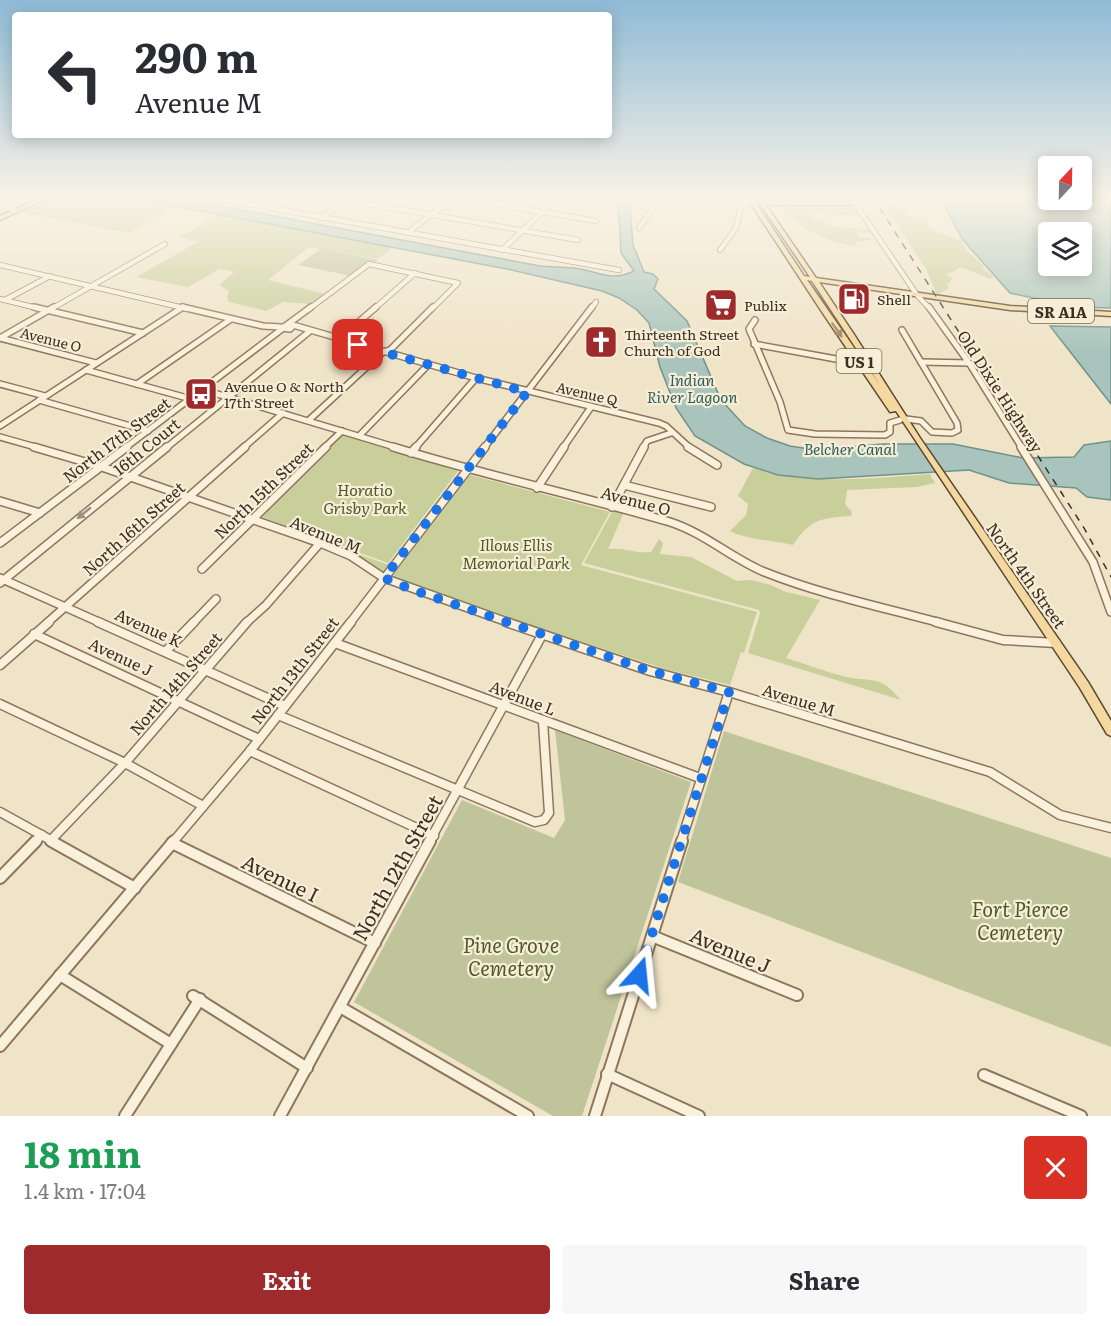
<!DOCTYPE html>
<html lang="en">
<head>
<meta charset="utf-8">
<style>
	body { margin:0; font-family:Literata,serif; background:#f7f7f7; color:#2b2b33; height:100vh; display:flex; flex-direction:column; font-size:22px; white-space:nowrap }
	* { box-sizing:border-box; margin:0 }
	p { font-size:20px; color:#7c7c81 }
	.icon { flex:none; width:33px; height:33px; fill:none; stroke:currentColor; stroke-width:2; stroke-linecap:round; stroke-linejoin:round }
	.map { position:relative; height:1116px; overflow:hidden }
	.sheet { display:flex; flex-direction:column; background:#fff; flex:1 }
	.sheet>* { flex:none }
	.hud { position:absolute; left:12px; top:12px; width:600px; height:126px; border-radius:6px; box-shadow:0 3px 15px #0003; background:#fff; color:#2b2b33; overflow:hidden }
	.needle { width:39px; rotate:22deg }
	.tools { position:absolute; left:1038px; top:156px; display:grid; gap:12px }
	.tools a { display:grid; place-items:center; width:54px; height:54px; border-radius:6px; background:#fff; box-shadow:0 3px 15px #0003; font-size:30px }
	.pin { position:absolute; display:grid; place-items:center; width:51px; height:51px; color:#fff; margin:-26px; border-radius:12px; box-shadow:0 3px 9px #0006 }
	.me { position:absolute; width:66px; margin:-33px; rotate:18deg; stroke-linejoin:round; filter:drop-shadow(0 0 4px #0008) }
	.turn { display:flex; align-items:center; gap:21px; height:126px; padding:0 24px; font-size:27px }
	.turn .icon { width:78px; height:78px; stroke-width:2.5 }
	.turn b { display:block; font-size:42px; line-height:51px }
	.round { display:grid; place-items:center; flex:none; width:63px; height:63px; border-radius:6px; background:#f7f7f7 }
	.summary { display:flex; align-items:center; justify-content:space-between; height:102px; padding:0 24px }
	h1 { font-size:36px; font-weight:700; line-height:45px; color:#1e9e55 }
	.primary-button { display:flex; gap:12px; margin-top:auto; padding:12px 24px }
	.primary-button a { flex:1; height:69px; border-radius:6px; background:#9e2a2b; color:#fff; font-size:24px; font-weight:700; line-height:69px; text-align:center }
	.primary-button a+a { background:#f7f7f7; color:#2b2b33 }
	.map>svg:first-child { display:block }
	.green { fill:#c9cf9b }
	.cemetery { fill:#bfc49a }
	.water { fill:#a9c4bc; stroke:#6f938a; stroke-width:1.5; fill-rule:evenodd }
	.lines { fill:none; stroke-linecap:round; stroke-linejoin:round }
	.minor-far4-casing { stroke:#8d765c; stroke-width:6 }
	.minor-far3-casing { stroke:#8d765c; stroke-width:8 }
	.minor-far2-casing { stroke:#8d765c; stroke-width:10 }
	.minor-far1-casing { stroke:#8d765c; stroke-width:11 }
	.minor-casing { stroke:#8d765c; stroke-width:14 }
	.major-casing { stroke:#5b4430; stroke-width:3 }
	.minor-far4 { stroke:#faf1dc; stroke-width:4.5 }
	.minor-far3 { stroke:#faf1dc; stroke-width:5 }
	.minor-far2 { stroke:#faf1dc; stroke-width:7 }
	.minor-far1 { stroke:#faf1dc; stroke-width:8 }
	.minor { stroke:#faf1dc; stroke-width:10 }
	.major { fill:#f3d9a0; fill-rule:evenodd }
	.rail { stroke:#3d2e20; stroke-width:1.5; stroke-dasharray:7 7; stroke-linecap:butt }
	.oneway { fill:#988460 }
	.oneway2 { fill:#9c907e }
	.route { stroke:#1a73e8; stroke-width:10; stroke-dasharray:0 18 }
	.labels { text-anchor:middle; dominant-baseline:central; stroke-width:4.5; stroke-linejoin:round; paint-order:stroke }
	.far-poi-label { font-size:14px; fill:#3d2e20; stroke:#f7eed8; text-anchor:start }
	.far-street-label { font-size:14px; fill:#3d2e20; stroke:#f7eed8 }
	.shield { fill:#f7eed8; stroke:#756857; stroke-width:1.5 }
	.shield-label { font-size:15px; font-weight:bold; fill:#3d2e20 }
	.far-water-label { font-size:15px; font-style:italic; fill:#2f5d5a; stroke:#f7eed8 }
	.street-label { font-size:16px; fill:#3d2e20; stroke:#f7eed8 }
	.park-label { font-size:16px; font-style:italic; fill:#4d5a26; stroke:#f7eed8 }
	.near-street-label { font-size:20px; fill:#3d2e20; stroke:#f7eed8 }
	.near-park-label { font-size:20px; font-style:italic; fill:#4d5a26; stroke:#f7eed8 }
</style>
</head>
<body>
<div class="map">
<svg width="1111" height="1116" viewBox="0 0 1111 1116">
	<rect width="100%" height="100%" fill="#f0e4c8"/>
	<g class="green">
		<polygon points="57,196 116,196 175,207 129,233 21,212"/>
		<path d="M793,196H851L859,217L808,211C819,229 852,227 871,230L873,233L857,232L859,237L873,239L856,242L855,246C827,242 800,229 781,208L780,206L794,203Z"/>
		<path d="M882,202L900,205L904,214C915,219 926,218 932,230L961,240L966,250L984,266L982,268L994,277L991,279L960,267L953,272L945,274L953,278L947,285L949,288L937,295L926,269Z"/>
		<polygon points="218,215 392,248 378,259 309,247 268,280 325,294 320,300 311,304 283,302 266,311 229,302 227,297 229,291 219,285 234,272 220,269 188,287 136,277 198,242 180,237"/>
		<polygon points="343,435 458,471 388,563 259,516"/>
		<polygon points="434,462 463,471 384,574 354,554 324,542 389,565 460,471"/>
		<path d="M753,468C812,486 871,478 932,474L930,475L935,483L917,487L847,490L845,504L852,512L851,516C820,518 811,519 793,545C775,541 744,539 730,531L746,515L748,504L738,496Z"/>
		<path d="M468,472L624,512L608,549C624,547 636,554 651,552L659,539L663,543L660,554L691,557L737,581L751,580L771,585L783,591L820,600L786,658C806,664 826,672 846,677C874,682 880,675 901,700L748,653L760,613L759,610L584,563L612,512L611,510L470,474L467,475Z"/>
		<polygon points="470,475 610,512 581,565 757,612 744,653 741,652 730,685 665,669 421,589 392,577"/>
	</g>
	<g class="cemetery">
		<polygon points="321,249 378,260 356,277 298,265"/>
		<polygon points="555,730 691,782 582,1116 553,1116 354,1002 462,800 554,838 565,820"/>
		<polygon points="724,731 1111,858 1111,1047 678,882"/>
	</g>
	<g class="water">
		<path d="M121,196H167L540,266C551,267 562,267 573,268C598,270 609,283 634,271L621,253L618,196H629L633,245L644,272L653,274L658,279L654,289L687,321L721,400L745,426L767,438L790,446L816,450L882,444H953L1023,458L1074,457L1084,445L1111,441V500L1087,497L1076,488L1009,483L969,470L818,479L778,475L744,464L695,436L676,408L660,367L649,323L637,310L619,298L602,291L507,269Z"/>
		<path d="M939,196H1048V200L1111,196V308L1074,307L1010,293L963,240ZM1082,232V266H1048V232Z"/>
		<polygon points="1050,326 1111,327 1111,404"/>
	</g>
	<g class="lines">
		<g class="minor-far4-casing">
			<g id="minor-far4">
				<polyline points="203,196 619,270"/>
				<polyline points="322,196 578,240"/>
				<polyline points="450,196 596,221"/>
				<polyline points="572,196 601,201"/>
				<polyline points="701,196 753,203"/>
				<polyline points="850,196 917,295 930,309"/>
				<polyline points="241,203 253,196"/>
				<polyline points="0,206 13,209"/>
				<polyline points="639,206 653,208"/>
				<polyline points="321,218 354,196"/>
				<polyline points="639,228 662,196"/>
				<polyline points="407,233 455,197"/>
				<polyline points="502,250 559,196"/>
				<polyline points="720,250 736,228 742,202"/>
				<polyline points="0,265 188,309"/>
				<polyline points="0,299 41,309"/>
				<polyline points="5,300 50,276"/>
				<polyline points="51,309 165,244"/>
				<polyline points="180,309 183,307"/>
				<polyline points="309,309 369,264 458,283 432,309"/>
				<polyline points="374,309 415,273"/>
				<polyline points="591,309 596,302"/>
			</g>
		</g>
		<g class="minor-far3-casing">
			<g id="minor-far3">
				<polyline points="34,307 143,333"/>
				<polyline points="182,307 263,326 281,327"/>
				<polyline points="929,307 969,363 1022,448"/>
				<polyline points="755,320 749,329 780,402 788,430 815,434 885,435 890,432 890,423 900,420"/>
				<polyline points="288,324 311,307"/>
				<polygon points="289,324 293,326 290,329 281,328"/>
				<polyline points="293,325 476,378 659,423 666,426 690,448"/>
				<polyline points="902,330 957,423 958,430 952,433 932,432 921,421 906,419"/>
				<polyline points="0,338 54,307"/>
				<polyline points="0,338 96,363"/>
				<polyline points="339,339 376,307"/>
				<polyline points="754,344 836,359 863,361"/>
				<polyline points="921,362 969,363"/>
				<polyline points="86,370 191,399"/>
				<polyline points="0,384 45,396"/>
				<polyline points="137,384 231,319"/>
				<polyline points="204,390 398,448"/>
				<polyline points="39,400 148,431"/>
				<polyline points="309,420 383,352 390,350 433,307"/>
				<polyline points="0,426 183,307"/>
				<polyline points="359,436 428,365"/>
				<polyline points="0,437 39,448"/>
				<polyline points="125,448 282,329"/>
				<polyline points="166,448 310,331"/>
				<polyline points="243,448 283,413"/>
				<polyline points="324,448 342,431"/>
				<polyline points="415,448 476,378"/>
				<polyline points="484,448 592,307"/>
				<polyline points="563,448 591,407"/>
				<polyline points="643,448 647,441 671,433"/>
			</g>
		</g>
		<g class="minor-far2-casing">
			<g id="minor-far2">
				<polyline points="34,447 102,467 320,543 351,556 384,578 510,623"/>
				<path d="M393,447C484,475 578,495 670,522C704,533 730,557 762,571C819,594 881,607 941,623"/>
				<polyline points="688,447 717,465"/>
				<polyline points="1021,447 1093,562 1111,612"/>
				<polyline points="411,453 416,447"/>
				<polyline points="624,485 711,507"/>
				<polyline points="537,488 564,447"/>
				<polyline points="0,501 40,513"/>
				<polyline points="612,507 644,447"/>
				<polyline points="0,543 127,447"/>
				<polyline points="202,569 326,447"/>
				<polyline points="0,578 101,623"/>
				<polyline points="0,583 167,447"/>
				<polyline points="47,623 245,447"/>
				<polyline points="193,623 216,599"/>
				<polyline points="246,623 266,605 320,543"/>
				<polyline points="350,623 485,447"/>
			</g>
		</g>
		<g class="minor-far1-casing">
			<g id="minor-far1">
				<polyline points="98,622 285,706"/>
				<polyline points="506,622 650,671 729,692 990,772 1060,815 1111,828"/>
				<polyline points="936,622 1003,640 1056,643"/>
				<polyline points="34,634 259,739"/>
				<polyline points="335,643 700,778"/>
				<polyline points="166,651 194,622"/>
				<polyline points="0,665 49,622"/>
				<polyline points="0,704 125,763 203,806"/>
				<polyline points="278,715 535,822 544,820 549,813 543,722"/>
				<polyline points="250,751 434,836"/>
				<polyline points="0,812 54,842"/>
				<polyline points="51,840 125,763 247,622"/>
				<polyline points="35,842 42,835"/>
				<polyline points="173,842 250,751 351,622"/>
				<polyline points="429,842 542,635"/>
				<polyline points="681,842 729,692"/>
			</g>
		</g>
		<g class="minor-casing">
			<g id="minor">
				<polyline points="51,841 135,888"/>
				<polyline points="172,843 375,943"/>
				<polyline points="0,878 36,841"/>
				<polyline points="652,936 797,995"/>
				<polyline points="60,975 171,1044"/>
				<polyline points="193,996 307,1068"/>
				<polyline points="340,1007 528,1116"/>
				<polyline points="0,1046 174,841"/>
				<polyline points="607,1074 699,1116"/>
				<polyline points="984,1075 1081,1116"/>
				<polyline points="125,1116 200,999"/>
				<polyline points="280,1116 430,841"/>
				<polyline points="595,1116 682,841"/>
			</g>
		</g>
		<g class="major-casing">
			<g id="major">
				<polygon points="45,196 52,196 0,220 0,216"/>
				<path d="M746,196H751L804,276L810,277L761,205L755,203L759,201L756,196H761L764,201L855,202L856,203L853,205H766L816,278L1010,306L1111,312V316L1010,310L819,282L855,336L920,438L1088,682L1111,721V736L1107,734L1080,688L896,411L890,412L824,315ZM807,280L812,281L880,385Z"/>
			</g>
		</g>
		<use href="#minor-far4" class="minor-far4"/>
		<use href="#minor-far3" class="minor-far3"/>
		<use href="#minor-far2" class="minor-far2"/>
		<use href="#minor-far1" class="minor-far1"/>
		<use href="#minor" class="minor"/>
		<use href="#major" class="major"/>
		<polyline class="rail" points="872,196 1084,528 1111,577"/>
	</g>
	<defs><path id="oneway-solid" d="M-6-.8H1V-3.2L6.5 0L1 3.2V.8H-6Z" transform="scale(1.5)"/></defs>
	<use class="oneway" href="#oneway-solid" transform="translate(837 330) rotate(55)"/>
	<use class="oneway2" href="#oneway-solid" transform="translate(84 513) rotate(141)"/>
	<linearGradient id="sky" x2="0" y2="1"><stop stop-color="#8fbad6"/><stop offset="0.56" stop-color="#f8f3e6"/><stop offset="1" stop-color="#f8f3e6" stop-opacity="0"/></linearGradient>
	<rect width="1111" height="353" fill="url(#sky)"/>
	<g class="lines">
		<polyline class="route" points="358,345 527,392 384,578 413,590 650,671 729,692 639,975"/>
	</g>
	<defs>
		<g id="fuel-square" transform="scale(1.725)"><rect x="-9" y="-9" width="18" height="18" rx="4" fill="#9e2a2b" stroke="#f7eed8"/><path d="M-5.5-6h7V0h2V4h1.3V-2.5L3-4.5l.8-.8L6-3V5H2.5V1h-1V6h-7ZM-4.2-4.7v3.2H.2V-4.7Z" fill="#fff"/></g>
		<g id="supermarket-square" transform="scale(1.725)"><rect x="-9" y="-9" width="18" height="18" rx="4" fill="#9e2a2b" stroke="#f7eed8"/><path d="M-6-5.5h2.5l.6 2H6L4.5 2H-2.5L-4.4-4H-6ZM-1.5 3.2a1.3 1.3 0 1 0 .1 0ZM3 3.2a1.3 1.3 0 1 0 .1 0Z" fill="#fff"/></g>
		<g id="church-square" transform="scale(1.725)"><rect x="-9" y="-9" width="18" height="18" rx="4" fill="#9e2a2b" stroke="#f7eed8"/><path d="M-1.2-6h2.4v3.5h3.3v2.4h-3.3V6h-2.4V-.1h-3.3v-2.4h3.3Z" fill="#fff"/></g>
		<g id="bus-square" transform="scale(1.725)"><rect x="-9" y="-9" width="18" height="18" rx="4" fill="#9e2a2b" stroke="#f7eed8"/><path d="M-5-6H5V4H4V6H2V4H-2V6H-4V4H-5ZM-3.5-4V0h7V-4ZM-3.5 1.2v1.5H-2V1.2ZM2 1.2v1.5H3.5V1.2Z" fill="#fff"/></g>
	</defs>
	<g fill-rule="evenodd">
		<use href="#fuel-square" x="854" y="299"/>
		<use href="#supermarket-square" x="721" y="305"/>
		<use href="#church-square" x="601" y="342"/>
		<use href="#bus-square" x="201" y="394"/>
	</g>
	<g class="labels">
		<g class="far-poi-label">
			<text x="877" y="299">Shell</text>
			<text x="744" y="305">Publix</text>
			<text x="624" y="334">Thirteenth Street<tspan x="624" dy="16">Church of God</tspan></text>
			<text x="224" y="386">Avenue O &amp; North<tspan x="224" dy="16">17th Street</tspan></text>
		</g>
		<g class="far-street-label">
			<text transform="translate(51 339) rotate(14)">Avenue O</text>
			<text transform="translate(587 393) rotate(13)">Avenue Q</text>
		</g>
		<g class="shield">
			<rect x="1028" y="299" width="66" height="24" rx="4.5"/>
			<rect x="836.5" y="349" width="45" height="24" rx="4.5"/>
		</g>
		<g class="shield-label">
			<text x="1061" y="311">SR A1A</text>
			<text x="859" y="361">US 1</text>
		</g>
		<g class="far-water-label">
			<text x="692" y="379">Indian<tspan x="692" dy="17">River Lagoon</tspan></text>
			<text x="850" y="448">Belcher Canal</text>
		</g>
		<g class="street-label">
			<text transform="translate(1001 391) rotate(57)">Old Dixie Highway</text>
			<text transform="translate(116 439) rotate(-37)">North 17th Street</text>
			<text transform="translate(146 446) rotate(-39)">16th Court</text>
			<text transform="translate(263 490) rotate(-44)">North 15th Street</text>
			<text transform="translate(636 500) rotate(15)">Avenue O</text>
			<text transform="translate(133 528) rotate(-42)">North 16th Street</text>
			<text transform="translate(326 534) rotate(22)">Avenue M</text>
			<text transform="translate(1027 575) rotate(55)">North 4th Street</text>
			<text transform="translate(149 627) rotate(24)">Avenue K</text>
			<text transform="translate(121 656) rotate(25)">Avenue J</text>
			<text transform="translate(294 670) rotate(-52)">North 13th Street</text>
			<text transform="translate(175 683) rotate(-49)">North 14th Street</text>
			<text transform="translate(523 697) rotate(21)">Avenue L</text>
			<text transform="translate(799 699) rotate(17)">Avenue M</text>
		</g>
		<g class="park-label">
			<text x="365" y="489">Horatio<tspan x="365" dy="18">Grisby Park</tspan></text>
			<text x="516" y="544">Illous Ellis<tspan x="516" dy="18">Memorial Park</tspan></text>
		</g>
		<g class="near-street-label">
			<text transform="translate(396 867) rotate(-61)">North 12th Street</text>
			<text transform="translate(281 877) rotate(26)">Avenue I</text>
			<text transform="translate(731 949) rotate(23)">Avenue J</text>
		</g>
		<g class="near-park-label">
			<text x="1020" y="908">Fort Pierce<tspan x="1020" dy="23">Cemetery</tspan></text>
			<text x="511" y="944">Pine Grove<tspan x="511" dy="23">Cemetery</tspan></text>
		</g>
	</g>
</svg>
<div class="tools">
<a><svg class="needle" viewBox="-14 -14 28 28"><path d="M0-13l5 13h-10z" fill="#e53935"/><path d="M0 13l5-13h-10z" fill="#7c7c81"/></svg></a>
<a><svg class="icon" aria-label="layers" viewBox="0 0 24 24"><path d="M12 4l9 5-9 5-9-5zM3 14l9 5 9-5"/></svg></a>
</div>
<div class="pin" style="left:358px;top:345px;background:#d93025"><svg class="icon" aria-label="arrive" viewBox="0 0 24 24"><path d="M6 21V4h12l-3 4 3 4H6"/></svg></div>
<svg class="me" style="left:639px;top:975px" viewBox="-20 -20 40 40"><path d="M0-17L14 15 0 8-14 15z" fill="#1a73e8" stroke="#fff" stroke-width="4"/></svg>
<div class="hud">
<div class="turn"><svg class="icon" aria-label="left" viewBox="0 0 24 24"><path d="M17 20v-9H6M10 6l-5 5 5 5"/></svg><div><b>290 m</b>Avenue M</div></div>
</div>
</div>
<section class="sheet">
<div class="summary"><div><h1>18 min</h1><p>1.4 km · 17:04</p></div><a class="round" style="background:#d93025;color:#fff"><svg class="icon" aria-label="close" viewBox="0 0 24 24"><path d="M6 6l12 12M18 6L6 18"/></svg></a></div>
<div class="primary-button"><a>Exit</a><a>Share</a></div>
</section>
</body>
</html>
